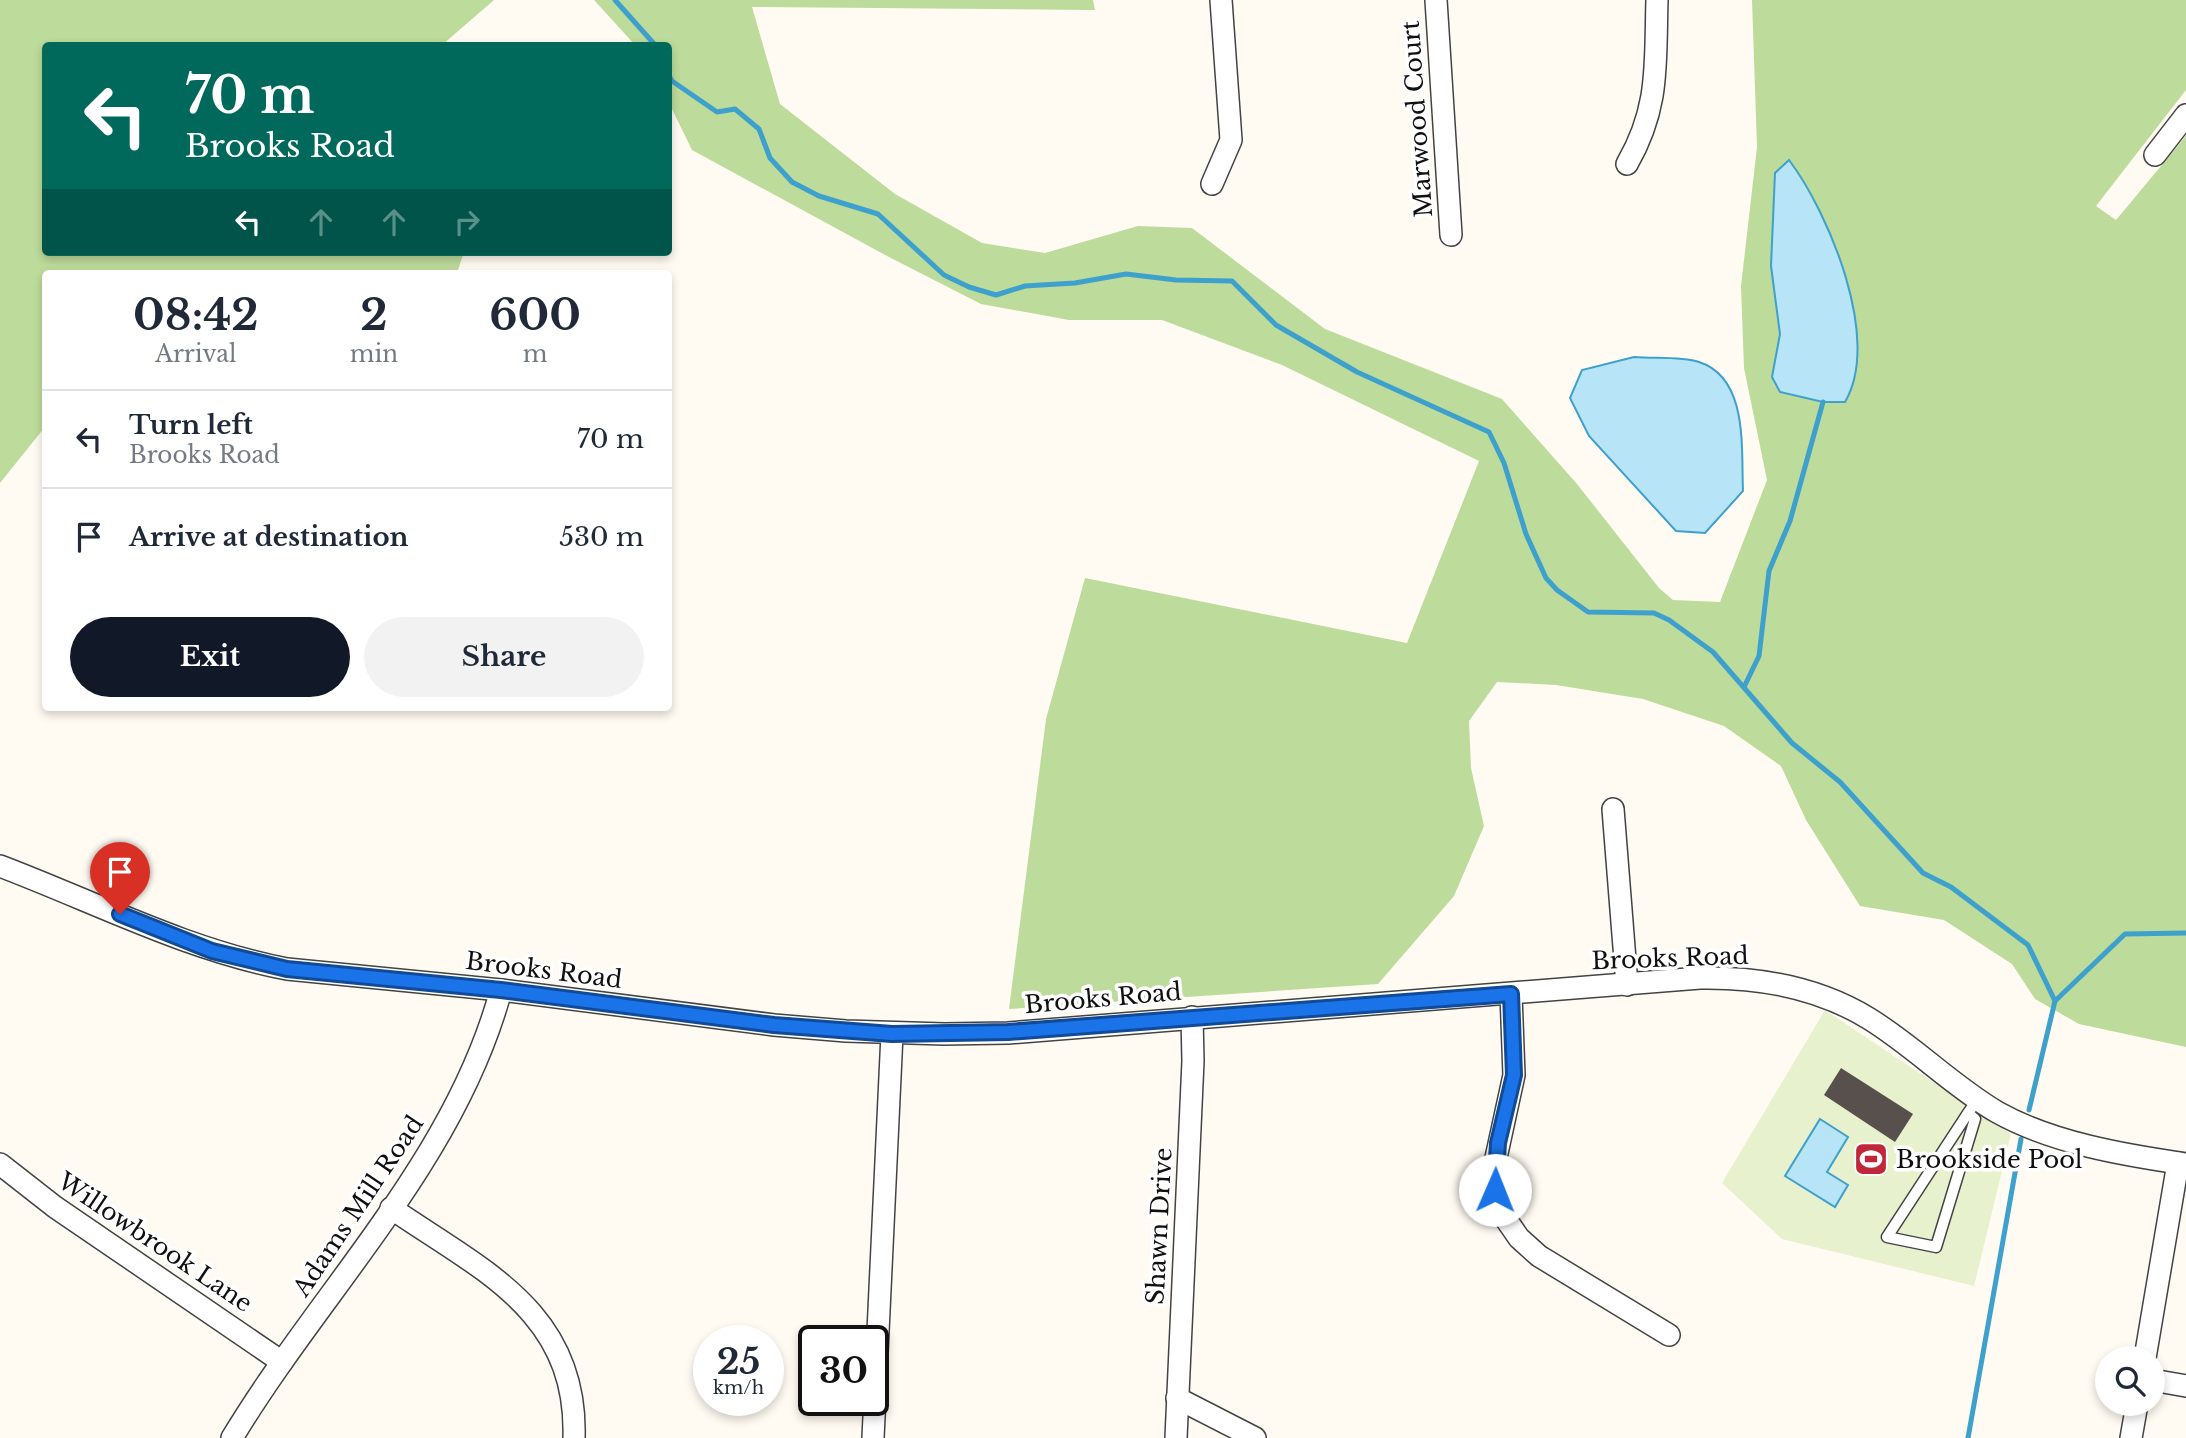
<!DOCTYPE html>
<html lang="en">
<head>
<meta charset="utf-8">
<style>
	body { margin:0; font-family:"Libre Baskerville",serif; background:#f2f2f3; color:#1f2937; height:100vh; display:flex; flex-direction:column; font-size:26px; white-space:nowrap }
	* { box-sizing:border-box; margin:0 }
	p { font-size:23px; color:#747a83 }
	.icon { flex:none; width:38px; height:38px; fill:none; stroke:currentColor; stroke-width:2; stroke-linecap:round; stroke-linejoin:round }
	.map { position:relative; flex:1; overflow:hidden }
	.drawer { position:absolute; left:42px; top:270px; width:630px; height:441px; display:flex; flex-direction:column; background:#fff; border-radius:7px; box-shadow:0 4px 10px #0003 }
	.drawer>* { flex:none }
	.top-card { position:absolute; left:42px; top:42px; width:630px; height:214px; border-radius:7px; box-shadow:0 4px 10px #0003; background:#00695c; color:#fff; overflow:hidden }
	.buttons { position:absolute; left:2095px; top:1346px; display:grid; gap:14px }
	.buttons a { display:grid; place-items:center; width:70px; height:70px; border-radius:50%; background:#fff; box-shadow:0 4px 10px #0003; font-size:35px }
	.speed { position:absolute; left:693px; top:1325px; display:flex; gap:14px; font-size:35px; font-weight:700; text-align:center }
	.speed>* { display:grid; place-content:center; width:91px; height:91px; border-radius:50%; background:#fff; box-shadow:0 4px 10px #0003; line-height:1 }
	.speed small { font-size:18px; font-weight:400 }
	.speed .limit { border:4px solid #111; border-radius:10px; background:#fff; color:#111 }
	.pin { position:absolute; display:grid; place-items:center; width:60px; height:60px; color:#fff; margin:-72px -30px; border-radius:50% 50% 50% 0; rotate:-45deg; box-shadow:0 0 7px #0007 }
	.pin .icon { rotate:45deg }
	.me { position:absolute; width:77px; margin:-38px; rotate:1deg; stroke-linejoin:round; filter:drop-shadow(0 0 5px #0008) }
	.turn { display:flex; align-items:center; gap:24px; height:147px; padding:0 28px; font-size:32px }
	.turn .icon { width:91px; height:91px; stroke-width:2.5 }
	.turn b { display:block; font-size:49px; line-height:60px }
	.lanes { display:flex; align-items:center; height:66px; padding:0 28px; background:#0003; justify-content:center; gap:35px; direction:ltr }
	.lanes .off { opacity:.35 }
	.eta { display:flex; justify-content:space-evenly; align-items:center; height:119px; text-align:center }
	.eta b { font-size:42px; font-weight:700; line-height:49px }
	.button { display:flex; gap:14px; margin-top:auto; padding:14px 28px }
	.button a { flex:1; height:80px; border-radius:42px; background:#111827; color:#fff; font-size:28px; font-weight:700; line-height:80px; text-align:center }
	.button a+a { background:#f2f2f3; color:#1f2937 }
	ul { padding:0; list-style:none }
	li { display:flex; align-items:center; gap:21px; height:98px; padding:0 28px; border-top:2px solid #e0e1e3 }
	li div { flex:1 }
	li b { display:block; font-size:26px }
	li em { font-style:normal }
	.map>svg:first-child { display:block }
	.forest { fill:#bddb9a }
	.pitch { fill:#e8f1cd }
	.water { fill:#b7e4f6; stroke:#3ea0cd; stroke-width:2 }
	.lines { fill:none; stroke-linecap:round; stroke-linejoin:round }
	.stream { stroke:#3ea0cd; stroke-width:5 }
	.building { fill:#58504c }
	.lane-casing { stroke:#434343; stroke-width:13 }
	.street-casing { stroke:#434343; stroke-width:24 }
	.lane { stroke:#fff; stroke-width:10 }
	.street { stroke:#fff; stroke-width:21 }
	.route-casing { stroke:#114b97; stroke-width:18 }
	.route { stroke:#1a73e8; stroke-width:12 }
	.labels { text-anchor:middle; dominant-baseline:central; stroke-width:7; stroke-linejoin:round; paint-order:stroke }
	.street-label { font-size:24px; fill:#101010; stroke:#fff }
	.poi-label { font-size:24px; fill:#101010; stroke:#fff; text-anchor:start }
</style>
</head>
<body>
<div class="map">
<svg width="2186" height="1438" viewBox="0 0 2186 1438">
	<rect width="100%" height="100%" fill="#fffbf2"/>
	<g class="forest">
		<polygon points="0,0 494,0 442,45 46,46 46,252 464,252 458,270 454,273 46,273 45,427 0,483"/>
		<polygon points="594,0 1093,0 1095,10 752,7 780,104 895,194 982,243 1045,253 1138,226 1192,228 1325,329 1502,399 1577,484 1659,588 1673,600 1720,602 1767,480 1744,368 1741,286 1757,147 1752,0 2186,0 2186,90 2096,206 2116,220 2186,136 2186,1047 2079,1024 2035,999 2012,964 1944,920 1860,906 1806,820 1781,766 1724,726 1643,699 1556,685 1497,682 1469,721 1471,768 1484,826 1454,896 1378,984 1009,1009 1046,719 1085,578 1407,643 1479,461 1282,365 1162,320 1069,320 981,304 887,256 692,150 669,103 668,46 635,45"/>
	</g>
	<polygon class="pitch" points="1825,1010 2011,1134 1974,1286 1782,1239 1722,1183"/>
	<g class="water">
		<path d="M1789,160C1829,213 1882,340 1845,402H1823L1780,392L1772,377L1780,334L1771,266L1775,173Z"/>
		<path d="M1634,357C1654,359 1680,356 1699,362C1749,378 1741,450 1743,491L1705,533L1676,531L1589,436L1570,398L1582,370Z"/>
		<polygon points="1820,1119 1848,1137 1827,1172 1848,1185 1835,1207 1785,1176"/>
	</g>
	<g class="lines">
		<g class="stream">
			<polyline points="615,0 656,46"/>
			<polyline points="668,74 672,81 717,112 735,109 759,129 770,158 792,182 819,196 878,214 944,275 969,287 996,295 1025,286 1075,283 1126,274 1176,280 1232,281 1276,325 1357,372 1489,432 1504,463 1526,534 1546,578 1557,590 1588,612 1654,613 1669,620 1713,652 1792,743 1840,782 1923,873 1951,887 2028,945 2055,1001"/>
			<polyline points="1745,685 1759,656 1769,571 1790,521 1823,402"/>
			<polyline points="2029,1110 2055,1001 2125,934 2186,933"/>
			<polyline points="1968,1438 2021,1139"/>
		</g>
	</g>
	<polygon class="building" points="1841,1068 1913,1114 1895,1142 1824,1095"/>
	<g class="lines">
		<g class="lane-casing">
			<polyline id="lane" points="1968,1113 1975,1119 1936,1247 1887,1237 1968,1113 1978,1099"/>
		</g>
		<g class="street-casing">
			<g id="street">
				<polyline points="1436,0 1451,235"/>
				<polyline points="2155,155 2186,115"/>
				<path d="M1627,164C1660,107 1655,64 1657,0"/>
				<polyline points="1212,184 1231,140 1221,0"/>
				<polyline points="1613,809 1627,985"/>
				<path d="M0,866C95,902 187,950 287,969L501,990L774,1025L846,1031L944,1034L1008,1033L1700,978C1760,977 1817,987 1868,1018C1914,1046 1951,1085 1997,1112C2052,1143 2124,1155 2186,1164"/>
				<polyline points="1511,994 1514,1075 1494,1167 1501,1212 1519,1238 1539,1256 1669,1335"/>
				<polyline points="0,1164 55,1207 282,1362"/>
				<path d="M391,1208C481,1270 578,1311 574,1438"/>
				<polyline points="2145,1358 2178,1163"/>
				<polyline points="2152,1380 2186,1386"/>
				<polyline points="1177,1398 1255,1438"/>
				<path d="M232,1438C321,1290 455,1161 501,990"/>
				<polyline points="873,1438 892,1034"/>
				<polyline points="1176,1438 1193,1061 1192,1017"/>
				<polyline points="2131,1438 2137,1404"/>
			</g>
		</g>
		<use href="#lane" class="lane"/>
		<use href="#street" class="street"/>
	</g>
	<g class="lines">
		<g class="route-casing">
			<polyline id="route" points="120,914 212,951 287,969 501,990 774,1025 892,1034 1008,1032 1511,994 1514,1075 1498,1143 1495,1190"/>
		</g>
		<use href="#route" class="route"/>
	</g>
	<defs>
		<g id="stadium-square" transform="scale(1.75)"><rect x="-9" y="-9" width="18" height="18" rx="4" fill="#c0273b" stroke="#fff"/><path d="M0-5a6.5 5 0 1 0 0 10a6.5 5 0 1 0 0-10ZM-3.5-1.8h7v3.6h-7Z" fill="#fff"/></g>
	</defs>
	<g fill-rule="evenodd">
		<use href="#stadium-square" x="1871" y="1159"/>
	</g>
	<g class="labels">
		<g class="street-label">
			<text transform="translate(1417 119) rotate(-94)">Marwood Court</text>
			<text transform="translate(1670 958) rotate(-2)">Brooks Road</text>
			<text transform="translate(544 970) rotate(7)">Brooks Road</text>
			<text transform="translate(1103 998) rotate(-5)">Brooks Road</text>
			<text transform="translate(358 1206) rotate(-56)">Adams Mill Road</text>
			<text transform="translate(1159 1226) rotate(-87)">Shawn Drive</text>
			<text transform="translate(155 1242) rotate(34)">Willowbrook Lane</text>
		</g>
		<g class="poi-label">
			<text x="1896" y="1159">Brookside Pool</text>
		</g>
	</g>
</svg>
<div class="buttons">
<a><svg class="icon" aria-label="search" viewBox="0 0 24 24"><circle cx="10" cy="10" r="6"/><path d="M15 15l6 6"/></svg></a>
</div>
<div class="speed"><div>25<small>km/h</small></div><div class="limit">30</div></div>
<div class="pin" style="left:120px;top:914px;background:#d93025"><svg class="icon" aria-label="arrive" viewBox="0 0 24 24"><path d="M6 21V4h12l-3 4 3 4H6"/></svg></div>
<svg class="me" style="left:1495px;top:1190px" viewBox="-20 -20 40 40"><circle r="19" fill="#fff"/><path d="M0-13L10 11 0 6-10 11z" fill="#1a73e8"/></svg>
<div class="top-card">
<div class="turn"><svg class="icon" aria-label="left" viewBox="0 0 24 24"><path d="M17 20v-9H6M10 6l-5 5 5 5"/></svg><div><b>70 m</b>Brooks Road</div></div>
<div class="lanes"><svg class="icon" aria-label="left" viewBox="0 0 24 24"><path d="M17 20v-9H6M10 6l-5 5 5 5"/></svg><svg class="icon off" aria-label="ahead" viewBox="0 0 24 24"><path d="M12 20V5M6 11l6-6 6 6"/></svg><svg class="icon off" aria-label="ahead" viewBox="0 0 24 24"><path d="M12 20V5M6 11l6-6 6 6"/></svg><svg class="icon off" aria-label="right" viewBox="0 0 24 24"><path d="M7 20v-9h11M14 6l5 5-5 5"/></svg></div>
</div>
<section class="drawer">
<div class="eta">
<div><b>08:42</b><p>Arrival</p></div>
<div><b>2</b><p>min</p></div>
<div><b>600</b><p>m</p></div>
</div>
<ul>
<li><svg class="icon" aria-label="left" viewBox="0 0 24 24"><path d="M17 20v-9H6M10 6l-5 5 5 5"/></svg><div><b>Turn left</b><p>Brooks Road</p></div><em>70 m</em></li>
<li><svg class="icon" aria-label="arrive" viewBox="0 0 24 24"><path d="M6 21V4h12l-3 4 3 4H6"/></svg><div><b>Arrive at destination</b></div><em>530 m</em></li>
</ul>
<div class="button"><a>Exit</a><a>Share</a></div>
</section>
</div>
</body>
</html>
